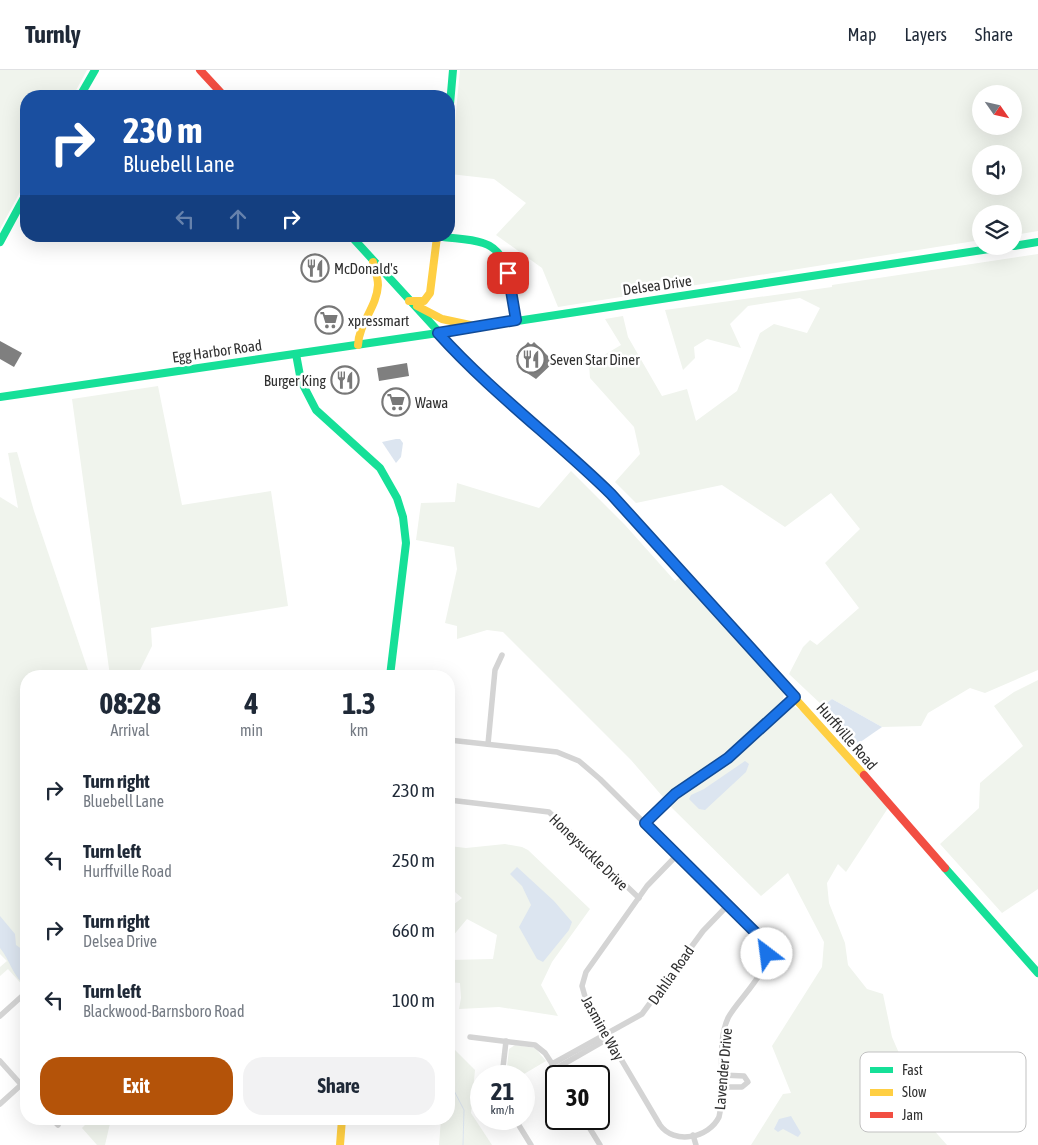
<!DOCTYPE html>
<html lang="en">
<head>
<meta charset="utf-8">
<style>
	body { margin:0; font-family:"Asap Condensed",sans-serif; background:#f2f2f3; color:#1f2937; height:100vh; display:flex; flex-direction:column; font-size:19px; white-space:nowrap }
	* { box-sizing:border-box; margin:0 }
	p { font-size:16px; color:#747a83 }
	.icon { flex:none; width:28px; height:28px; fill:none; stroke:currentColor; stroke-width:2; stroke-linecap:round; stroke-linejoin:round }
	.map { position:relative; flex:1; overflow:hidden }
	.side { position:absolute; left:20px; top:600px; width:435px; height:455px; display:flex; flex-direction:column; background:#fff; border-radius:20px; box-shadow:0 5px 20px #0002 }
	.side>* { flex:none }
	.guide { position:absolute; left:20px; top:20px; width:435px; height:152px; border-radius:20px; box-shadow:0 5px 20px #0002; background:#1a4fa0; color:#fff; overflow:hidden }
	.needle { width:32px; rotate:124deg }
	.controls { position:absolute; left:972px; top:15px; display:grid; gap:10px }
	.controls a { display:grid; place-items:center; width:50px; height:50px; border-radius:50%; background:#fff; box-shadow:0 5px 20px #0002; font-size:25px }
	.speed { position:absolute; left:470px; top:995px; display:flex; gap:10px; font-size:25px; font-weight:700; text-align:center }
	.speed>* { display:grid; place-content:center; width:65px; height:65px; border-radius:50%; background:#fff; box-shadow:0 5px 20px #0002; line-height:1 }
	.speed small { font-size:12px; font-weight:400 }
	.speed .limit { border:2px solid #111; border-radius:8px; background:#fff; color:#111 }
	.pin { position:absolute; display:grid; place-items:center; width:42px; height:42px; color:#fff; margin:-21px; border-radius:10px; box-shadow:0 2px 8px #0006 }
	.me { position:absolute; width:55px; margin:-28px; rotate:330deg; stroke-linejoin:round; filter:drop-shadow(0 0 4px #0008) }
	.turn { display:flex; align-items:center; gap:18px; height:105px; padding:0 20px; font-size:22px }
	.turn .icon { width:65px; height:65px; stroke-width:2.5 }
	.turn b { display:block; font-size:35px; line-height:42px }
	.lanes { display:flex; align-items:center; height:48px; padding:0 20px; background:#0003; justify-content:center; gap:25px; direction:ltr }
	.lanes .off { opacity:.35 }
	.eta { display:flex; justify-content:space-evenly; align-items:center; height:85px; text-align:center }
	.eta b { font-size:30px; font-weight:700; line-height:35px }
	.cta { display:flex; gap:10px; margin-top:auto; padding:10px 20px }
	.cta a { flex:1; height:58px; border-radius:20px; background:#b45309; color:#fff; font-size:20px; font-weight:700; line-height:58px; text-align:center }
	.cta a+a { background:#f2f2f3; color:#1f2937 }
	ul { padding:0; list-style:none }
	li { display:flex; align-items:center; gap:15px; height:70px; padding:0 20px }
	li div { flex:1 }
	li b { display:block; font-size:19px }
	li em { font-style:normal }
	header { display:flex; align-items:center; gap:30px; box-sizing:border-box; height:70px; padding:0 25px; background:#fff; border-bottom:1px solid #e0e1e3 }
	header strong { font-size:24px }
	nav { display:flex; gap:28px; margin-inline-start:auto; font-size:18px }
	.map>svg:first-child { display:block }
	.green { fill:#f0f4ed; fill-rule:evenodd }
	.water { fill:#dce5f0 }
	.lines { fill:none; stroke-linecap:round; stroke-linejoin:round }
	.stream { stroke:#dce5f0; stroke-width:1 }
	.building { fill:#7f7f7f }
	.street { stroke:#d4d4d4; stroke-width:5.5 }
	.fast { stroke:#16e098; stroke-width:8 }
	.slow { stroke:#ffcf43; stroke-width:8 }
	.jam { stroke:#f24e42; stroke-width:8 }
	.route-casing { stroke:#114b97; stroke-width:12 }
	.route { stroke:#1a73e8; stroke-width:9 }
	.labels { text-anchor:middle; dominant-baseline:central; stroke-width:5; stroke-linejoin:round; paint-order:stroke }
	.poi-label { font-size:15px; fill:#2f2f2f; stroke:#fff; text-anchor:start }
	.street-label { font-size:15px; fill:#2f2f2f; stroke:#fff }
	.key { fill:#fff; stroke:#c1c1c1; stroke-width:1 }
	.key-label { font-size:14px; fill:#2f2f2f }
</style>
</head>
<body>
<header>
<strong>Turnly</strong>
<nav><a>Map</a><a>Layers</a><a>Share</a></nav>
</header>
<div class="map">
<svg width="1038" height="1075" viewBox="0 0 1038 1075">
	<rect width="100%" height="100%" fill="#fff"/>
	<g class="green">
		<polygon points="0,0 87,0 73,26 26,26 26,111 0,159"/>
		<path d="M460,0H1038V161L1014,165V144H981V170L558,237L542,198L496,165L526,133L494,109L450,104ZM981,24H1014V56H981ZM981,84H1014V116H981Z"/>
		<polygon points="1038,184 1038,600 985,623 970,618 928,643 921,656 882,657 832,629 823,636 789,604 803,577 810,570 817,575 859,538 825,493 860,459 831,423 785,457 722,415 636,433 615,412 640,384 634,357 590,308 589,294 621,275 605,249 623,246 628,267 662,326 687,319 696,351 737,321 760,263 774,254 807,263 820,238 800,228 748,236 730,254 741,278 707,269 694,277 695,288 683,300 665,240 832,217 832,215"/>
		<polygon points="158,316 182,435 271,421 288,536 151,558 152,576 137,606 110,606 72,329"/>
		<polygon points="17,382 34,441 90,606 26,606 26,919 8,899 0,906 0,897 7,891 0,884 0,427 18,438 8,383"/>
		<polygon points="571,401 625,455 675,511 680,507 784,621 783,631 723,684 663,727 631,690 503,562 487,560 457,569 457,556 445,553 457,499 454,477 416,470 421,433 455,432 457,413 539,438"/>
		<polygon points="1038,610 1038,819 1002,843 940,774 979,738 980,713 1023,676 994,636 1014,622"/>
		<polygon points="793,635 805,644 888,738 846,802 838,794 827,813 829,833 845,873 848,895 867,919 883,924 892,967 931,1057 947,1075 751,1075 783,1024 791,1023 772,976 822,897 824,872 788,803 761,826 669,735 680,725 726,693"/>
		<polygon points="505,774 522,777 528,780 590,839 552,892 541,915 558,946 499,937 459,939 461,928 460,913 449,912 449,890 493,889 497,865 467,849 452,867 449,864 449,838 462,828 449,817 449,776 466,778"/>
		<polygon points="449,966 453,978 475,1000 471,1043 492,1075 439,1075 441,1049 449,1049"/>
		<polygon points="515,975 535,978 546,991 524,1004 524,1007 506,1006 509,979"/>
		<polygon points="91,1049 111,1049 105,1075 97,1075 82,1058"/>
	</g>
	<g class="water">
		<polygon points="396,369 400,369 403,373 401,387 396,393 382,372"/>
		<polygon points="832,629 882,657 856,675 823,636"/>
		<polygon points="745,691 749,694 746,702 705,740 699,739 689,729 691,725 704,719"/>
		<polygon points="517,797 554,831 572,852 569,860 543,892 537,889 519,857 531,835 522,816 510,804"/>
		<path d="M0,846L15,864L16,875L26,882V916C13,907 10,890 0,878Z"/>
		<polygon points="791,1046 801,1063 798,1067 783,1059 778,1062 774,1059 779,1049"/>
	</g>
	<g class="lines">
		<polyline class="stream" points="449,1011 464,1040 463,1075"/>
	</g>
	<g class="building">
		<polygon points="311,188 326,196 319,210 303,204"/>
		<polygon points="337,243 338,254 321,257 319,246"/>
		<polygon points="0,271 22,283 14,297 0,289"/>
		<polygon points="528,272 531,275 534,272 554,292 536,309 518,297 523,292 516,286"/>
		<polygon points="407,293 409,306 379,311 377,298"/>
		<polygon points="347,303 351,322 347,323 342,322 339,304"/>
		<polygon points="398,321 399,324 405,323 408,338 387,341 385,326"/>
	</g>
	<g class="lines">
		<g class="street">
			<path d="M449,670L557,682L579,691L600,709L761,869C781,895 739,926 728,948C715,976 727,1017 719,1047C709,1068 674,1075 660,1055L586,930L582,916L586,902L647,816L677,785"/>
			<polyline points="488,674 495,600 502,585"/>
			<polyline points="449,730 549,742 639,828"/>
			<polyline points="645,753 677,722 726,689 795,627"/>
			<polyline points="0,946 21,927 26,932"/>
			<polyline points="470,967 535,975 545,983 560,1006"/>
			<polyline points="0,991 26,1020"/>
			<polyline points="552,994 642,944 703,861 727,836"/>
			<polyline points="555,999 602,972 607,965"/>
			<polyline points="502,1006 506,971"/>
			<polyline points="722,1017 742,1017 748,1012 744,1006 722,1005"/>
			<polyline points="0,1034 21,1015"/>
			<polyline points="52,1049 58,1055"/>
			<polyline points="515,1049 531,1075"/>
			<polyline points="584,1049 600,1075"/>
			<polyline points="693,1065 696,1075"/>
		</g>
		<g class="fast">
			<polyline points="80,26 95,0"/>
			<polyline points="449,46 453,0"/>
			<polyline points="351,166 481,308 582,396 637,453"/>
			<path d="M437,166C452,169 468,168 483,173C513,182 511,224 516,250"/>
			<polyline points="0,172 26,124"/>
			<polyline points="1014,176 1038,172"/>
			<polyline points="438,263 1009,176"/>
			<polyline points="296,284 301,311 316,340 380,398 397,428 403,447 406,473 390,606"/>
			<polyline points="0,327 438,263"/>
			<polyline points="945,798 1038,903"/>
		</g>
		<g class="slow">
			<polyline points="409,231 424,231 430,223 437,167"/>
			<polyline points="417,236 442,249 470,255"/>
			<path d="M358,275C359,253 377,237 378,215C378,208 375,199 373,192"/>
			<polyline points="637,453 864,705"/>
			<polyline points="340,1075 342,1049"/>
		</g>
		<g class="jam">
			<polyline points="200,0 224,26"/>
			<polyline points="864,705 945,798"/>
		</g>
	</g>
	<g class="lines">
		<g class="route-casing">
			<path id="route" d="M508,203L516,250L438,263C491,322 555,369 611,424L795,627L728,688L675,724L645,753L762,869L767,884"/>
		</g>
		<use href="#route" class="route"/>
	</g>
	<defs>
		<g id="restaurant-ring" transform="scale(1.4375)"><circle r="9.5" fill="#fff" stroke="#787878" stroke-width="1.5"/><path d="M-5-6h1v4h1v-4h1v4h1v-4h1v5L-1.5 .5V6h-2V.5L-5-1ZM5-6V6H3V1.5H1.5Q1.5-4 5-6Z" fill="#787878"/></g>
		<g id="supermarket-ring" transform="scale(1.4375)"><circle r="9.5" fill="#fff" stroke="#787878" stroke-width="1.5"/><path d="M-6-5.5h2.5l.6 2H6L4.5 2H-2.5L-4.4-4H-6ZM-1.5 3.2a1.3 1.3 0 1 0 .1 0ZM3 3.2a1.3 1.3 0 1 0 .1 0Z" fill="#787878"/></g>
	</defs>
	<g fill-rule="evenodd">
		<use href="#restaurant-ring" x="315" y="198"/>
		<use href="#supermarket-ring" x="329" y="250"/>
		<use href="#restaurant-ring" x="531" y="289"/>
		<use href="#restaurant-ring" x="345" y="310"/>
		<use href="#supermarket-ring" x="396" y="332"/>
	</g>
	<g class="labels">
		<g class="poi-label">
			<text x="334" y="198">McDonald's</text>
			<text x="348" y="250">xpressmart</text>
			<text x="550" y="289">Seven Star Diner</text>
			<text x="326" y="310" text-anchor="end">Burger King</text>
			<text x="415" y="332">Wawa</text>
		</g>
		<g class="street-label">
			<text transform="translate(657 215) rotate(-8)">Delsea Drive</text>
			<text transform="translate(217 281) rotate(-8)">Egg Harbor Road</text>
			<text transform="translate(847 666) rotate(49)">Hurffville Road</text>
			<text transform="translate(589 782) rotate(44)">Honeysuckle Drive</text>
			<text transform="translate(671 905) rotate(-55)">Dahlia Road</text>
			<text transform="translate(603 958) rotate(61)">Jasmine Way</text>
			<text transform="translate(723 999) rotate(-85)">Lavender Drive</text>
		</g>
	</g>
	<rect x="860" y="982" width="166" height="80" rx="8" class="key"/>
	<rect x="870" y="997" width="23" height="6" fill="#16e098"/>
	<rect x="870" y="1019" width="23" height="7" fill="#ffcf43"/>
	<rect x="870" y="1042" width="23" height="6" fill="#f24e42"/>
	<g class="key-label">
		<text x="902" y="1005">Fast</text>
		<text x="902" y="1027">Slow</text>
		<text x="902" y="1050">Jam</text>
	</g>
</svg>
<div class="controls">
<a><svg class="needle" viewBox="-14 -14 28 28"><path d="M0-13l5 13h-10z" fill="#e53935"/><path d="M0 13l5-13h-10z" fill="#747a83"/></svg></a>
<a><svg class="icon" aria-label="sound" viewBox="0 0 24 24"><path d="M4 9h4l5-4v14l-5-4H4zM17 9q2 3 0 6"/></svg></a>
<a><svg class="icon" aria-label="layers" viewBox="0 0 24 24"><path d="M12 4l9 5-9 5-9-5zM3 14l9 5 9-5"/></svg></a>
</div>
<div class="speed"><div>21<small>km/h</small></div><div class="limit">30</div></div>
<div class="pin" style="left:508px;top:203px;background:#d93025"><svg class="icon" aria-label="arrive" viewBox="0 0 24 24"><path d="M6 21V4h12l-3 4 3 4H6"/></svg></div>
<svg class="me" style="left:767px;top:884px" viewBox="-20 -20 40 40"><circle r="19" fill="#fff"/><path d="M0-13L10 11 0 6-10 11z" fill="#1a73e8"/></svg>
<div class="guide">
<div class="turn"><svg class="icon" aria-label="right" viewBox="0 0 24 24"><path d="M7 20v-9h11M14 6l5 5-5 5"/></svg><div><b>230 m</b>Bluebell Lane</div></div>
<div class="lanes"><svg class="icon off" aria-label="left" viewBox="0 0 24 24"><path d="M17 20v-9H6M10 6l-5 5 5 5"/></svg><svg class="icon off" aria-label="ahead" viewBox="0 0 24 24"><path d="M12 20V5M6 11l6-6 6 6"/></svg><svg class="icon" aria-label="right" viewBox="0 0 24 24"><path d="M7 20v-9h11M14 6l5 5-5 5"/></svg></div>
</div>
<section class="side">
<div class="eta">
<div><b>08:28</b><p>Arrival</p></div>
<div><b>4</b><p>min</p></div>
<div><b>1.3</b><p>km</p></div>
</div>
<ul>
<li><svg class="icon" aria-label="right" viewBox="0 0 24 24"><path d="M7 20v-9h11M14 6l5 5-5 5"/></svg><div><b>Turn right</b><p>Bluebell Lane</p></div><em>230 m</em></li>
<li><svg class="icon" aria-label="left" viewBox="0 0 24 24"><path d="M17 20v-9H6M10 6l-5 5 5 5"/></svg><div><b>Turn left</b><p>Hurffville Road</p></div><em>250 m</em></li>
<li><svg class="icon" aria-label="right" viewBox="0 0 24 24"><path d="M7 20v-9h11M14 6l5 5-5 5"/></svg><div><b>Turn right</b><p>Delsea Drive</p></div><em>660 m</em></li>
<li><svg class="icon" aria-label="left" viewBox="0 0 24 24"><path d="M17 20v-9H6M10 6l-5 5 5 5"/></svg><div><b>Turn left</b><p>Blackwood-Barnsboro Road</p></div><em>100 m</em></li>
</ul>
<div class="cta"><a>Exit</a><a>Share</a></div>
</section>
</div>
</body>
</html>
